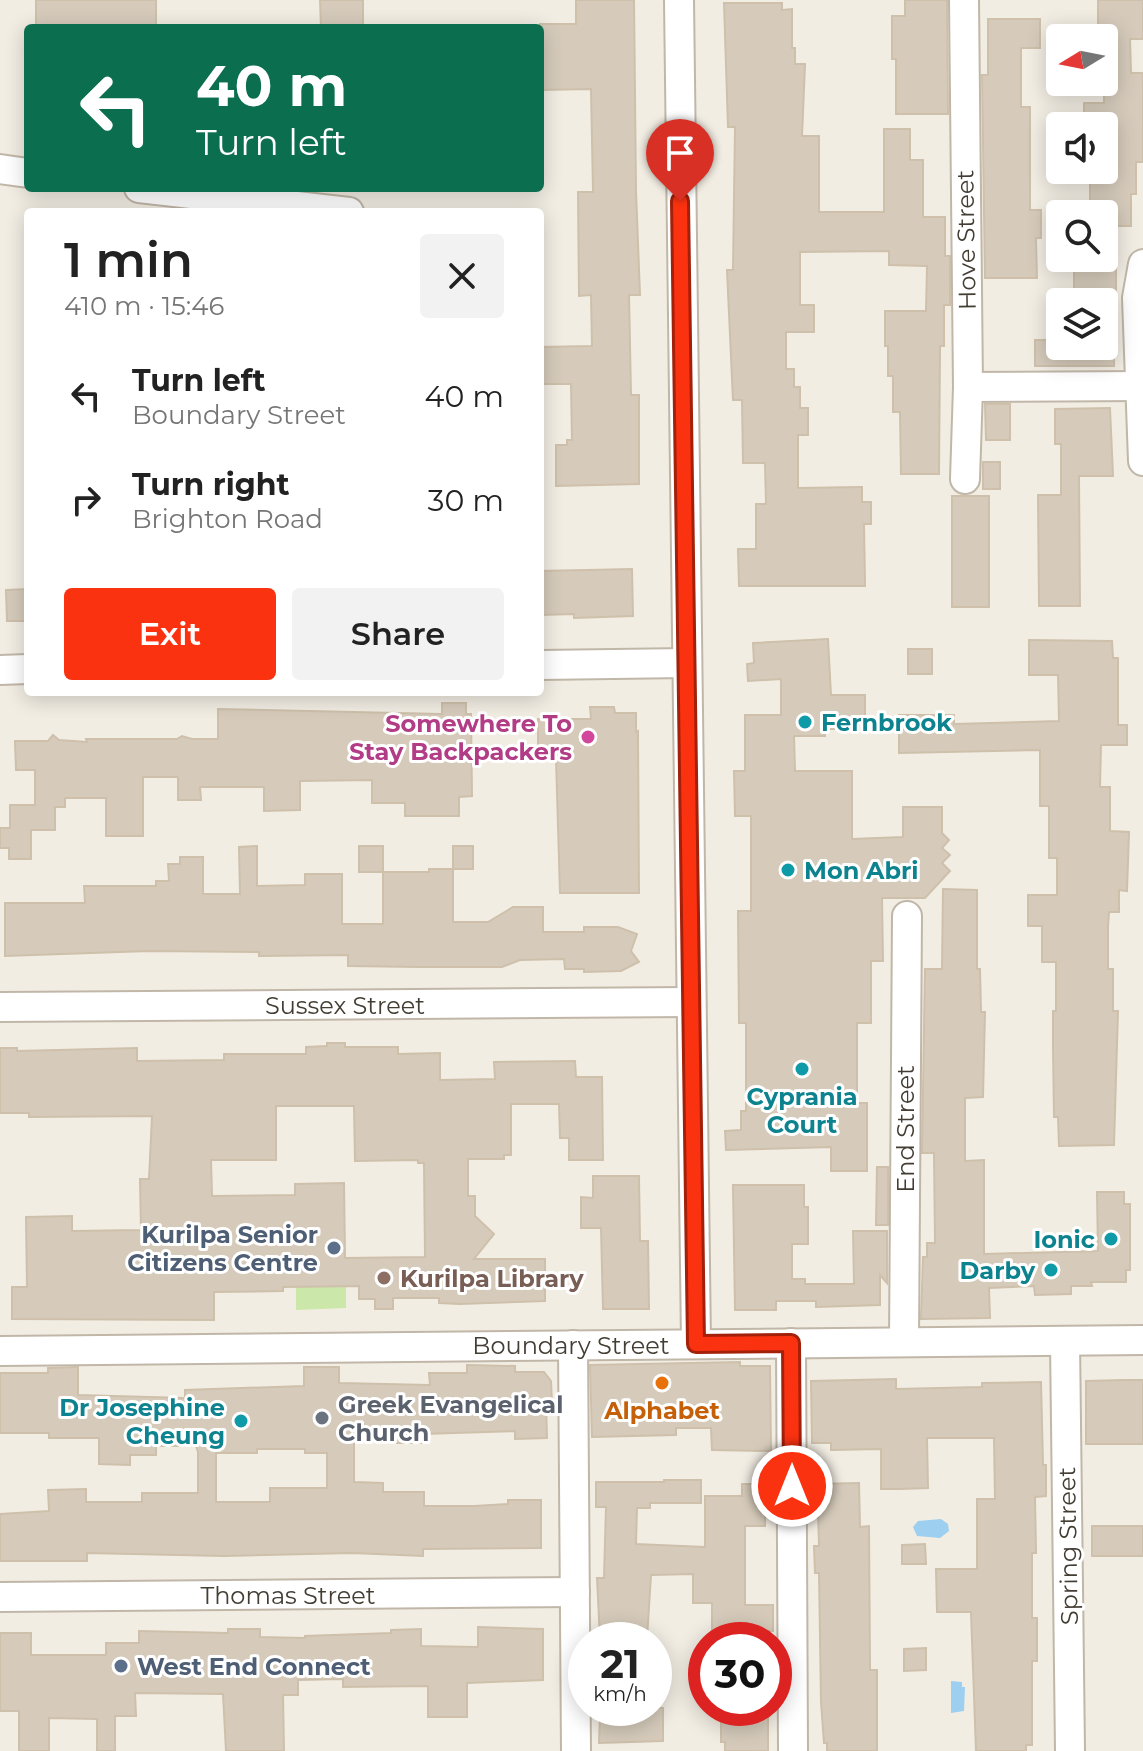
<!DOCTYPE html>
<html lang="en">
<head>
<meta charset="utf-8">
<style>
	body { margin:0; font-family:Montserrat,sans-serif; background:#f2f2f2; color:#222; height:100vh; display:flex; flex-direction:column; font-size:30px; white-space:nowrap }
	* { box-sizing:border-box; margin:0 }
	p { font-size:26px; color:#767676 }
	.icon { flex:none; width:44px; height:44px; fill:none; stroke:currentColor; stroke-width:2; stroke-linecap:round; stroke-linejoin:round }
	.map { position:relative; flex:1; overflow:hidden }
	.sheet { position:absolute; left:24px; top:208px; width:520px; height:488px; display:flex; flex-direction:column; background:#fff; border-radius:8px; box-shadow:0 4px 20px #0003 }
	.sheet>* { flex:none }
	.banner { position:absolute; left:24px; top:24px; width:520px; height:168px; border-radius:8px; box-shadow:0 4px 20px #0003; background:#0b6e4f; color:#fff; overflow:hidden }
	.needle { width:52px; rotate:260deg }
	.controls { position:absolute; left:1046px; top:24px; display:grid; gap:16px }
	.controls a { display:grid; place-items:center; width:72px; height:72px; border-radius:8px; background:#fff; box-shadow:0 4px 20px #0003; font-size:40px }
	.speed { position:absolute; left:568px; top:1622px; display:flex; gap:16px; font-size:40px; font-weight:700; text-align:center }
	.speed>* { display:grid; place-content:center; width:104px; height:104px; border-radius:50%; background:#fff; box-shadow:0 4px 20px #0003; line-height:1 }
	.speed small { font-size:20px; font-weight:400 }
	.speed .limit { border:12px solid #d22; background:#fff; color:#111 }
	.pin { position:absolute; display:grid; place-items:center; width:68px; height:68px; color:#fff; margin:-82px -34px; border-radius:50% 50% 50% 0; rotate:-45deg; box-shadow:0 0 8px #0007 }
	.pin .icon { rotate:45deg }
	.me { position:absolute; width:88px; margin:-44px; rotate:0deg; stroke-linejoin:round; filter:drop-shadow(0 0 6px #0008) }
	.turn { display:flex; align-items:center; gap:28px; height:168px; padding:0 40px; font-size:36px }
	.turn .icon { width:104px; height:104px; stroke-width:2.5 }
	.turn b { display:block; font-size:56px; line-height:68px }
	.round { display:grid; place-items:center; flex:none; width:84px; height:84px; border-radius:8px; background:#f2f2f2 }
	.headline { display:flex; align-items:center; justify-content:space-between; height:136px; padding:0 40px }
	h1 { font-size:48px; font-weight:600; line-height:60px }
	.action { display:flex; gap:16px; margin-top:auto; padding:16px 40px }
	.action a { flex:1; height:92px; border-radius:8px; background:#fb3210; color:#fff; font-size:32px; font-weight:600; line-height:92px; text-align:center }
	.action a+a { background:#f2f2f2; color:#222 }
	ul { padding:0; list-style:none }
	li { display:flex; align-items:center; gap:24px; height:104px; padding:0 40px }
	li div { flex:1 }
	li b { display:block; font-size:30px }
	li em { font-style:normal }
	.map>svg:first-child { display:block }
	.green { fill:#cce7aa }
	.water { fill:#9dcff0 }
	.building { fill:#d6cbbb; stroke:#cec0ab; stroke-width:2; fill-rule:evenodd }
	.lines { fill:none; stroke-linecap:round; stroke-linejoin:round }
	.minor-casing { stroke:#c0b7a8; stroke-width:32 }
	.minor { stroke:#fff; stroke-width:28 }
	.route-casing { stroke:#a3200a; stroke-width:20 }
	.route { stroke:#fb3210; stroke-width:14 }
	.culture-dot { fill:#0f9aa8; stroke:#fff; stroke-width:3 }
	.hotel-dot { fill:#d1479c; stroke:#fff; stroke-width:3 }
	.service-dot { fill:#5c6f8a; stroke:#fff; stroke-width:3 }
	.education-dot { fill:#8d6e63; stroke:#fff; stroke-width:3 }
	.food-dot { fill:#e8710a; stroke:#fff; stroke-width:3 }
	.worship-dot { fill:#6b7280; stroke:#fff; stroke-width:3 }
	.labels { text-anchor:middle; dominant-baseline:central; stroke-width:6; stroke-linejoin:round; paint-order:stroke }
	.street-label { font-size:24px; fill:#433d33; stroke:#fff }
	.culture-label { font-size:24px; font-weight:bold; fill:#0d838f; stroke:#fff; text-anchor:end }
	.hotel-label { font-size:24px; font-weight:bold; fill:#b23c85; stroke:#fff; text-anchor:end }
	.service-label { font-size:24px; font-weight:bold; fill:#4e5e75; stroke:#fff; text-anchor:end }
	.education-label { font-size:24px; font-weight:bold; fill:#785e54; stroke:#fff; text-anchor:start }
	.worship-label { font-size:24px; font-weight:bold; fill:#5b616d; stroke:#fff; text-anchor:start }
	.food-label { font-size:24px; font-weight:bold; fill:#c56008; stroke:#fff }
</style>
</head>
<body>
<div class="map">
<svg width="1143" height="1751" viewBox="0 0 1143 1751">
	<rect width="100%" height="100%" fill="#f2ede3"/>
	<polygon class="green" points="346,1286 346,1308 296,1310 296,1287"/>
	<g class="water">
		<polygon points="941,1519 948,1524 949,1531 940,1538 917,1536 913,1527 918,1521"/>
		<polygon points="951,1681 962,1682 962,1687 965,1687 964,1711 951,1713"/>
	</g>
	<g class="building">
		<rect x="36" y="0" width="120" height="28"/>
		<polygon points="320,0 363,0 363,28 321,28"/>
		<polygon points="576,0 634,0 636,191 640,295 629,295 631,395 639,395 639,484 556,486 556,445 567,445 567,440 572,440 571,384 540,384 540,347 592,346 591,295 579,296 578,192 593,192 591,89 540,90 540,24 576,24"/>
		<polygon points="905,0 947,0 948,114 896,114 896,59 892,59 892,16 905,16"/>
		<polygon points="1098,0 1143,0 1143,39 1130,39 1131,73 1143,73 1143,162 1136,162 1136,194 1131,194 1131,226 1104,226 1104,214 1090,214 1090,170 1104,170 1104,126 1084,126 1084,103 1104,103 1104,38 1098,38"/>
		<polygon points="724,3 782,3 782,10 792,9 792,48 795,48 795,64 805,64 802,136 819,136 819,212 884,212 884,129 910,129 910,160 923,160 923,217 945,217 945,256 950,256 950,305 944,305 944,346 940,346 939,474 901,474 900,412 893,412 893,376 888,376 888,346 885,346 885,311 926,311 927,266 889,265 889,251 800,252 800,305 814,305 814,332 786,332 786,369 794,369 794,387 800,387 800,408 808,408 808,435 798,435 798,488 862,487 862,502 871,502 871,524 864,524 865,586 739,586 738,549 756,549 756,504 766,504 765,463 743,463 742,400 733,400 727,270 733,270 735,127 728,127"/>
		<polygon points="988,19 1040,19 1040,48 1021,48 1021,107 1030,107 1030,210 1041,210 1041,238 1036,238 1037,278 985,278 982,75 988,75"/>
		<rect x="1074" y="258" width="42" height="44"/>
		<polygon points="1035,340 1060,340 1060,346 1114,346 1114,366 1035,366"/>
		<polygon points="985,404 1010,404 1010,440 986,440"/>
		<polygon points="1110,408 1113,476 1079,476 1080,606 1039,606 1038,495 1061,495 1061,444 1055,444 1055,409"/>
		<rect x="983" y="462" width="17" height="27"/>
		<rect x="952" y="496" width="37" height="111"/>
		<polygon points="632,569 633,616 574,618 574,614 540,615 540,571"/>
		<polygon points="28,589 28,621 7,621 6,590"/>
		<polygon points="828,639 831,695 865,695 865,729 825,729 825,736 794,736 795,771 852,771 852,839 903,837 903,807 942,807 942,833 949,840 942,848 950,855 942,863 950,871 925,898 882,898 883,961 871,961 871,1023 857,1023 857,1103 867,1103 867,1171 831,1171 831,1147 726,1150 725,1131 741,1130 741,1111 746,1111 746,1023 739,1023 738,911 751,911 751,816 735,816 734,771 745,771 745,715 781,715 781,679 748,681 747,664 754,663 753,643"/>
		<polygon points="1029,640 1112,641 1113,658 1118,658 1118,725 1127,725 1127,745 1101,745 1100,787 1110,787 1110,831 1129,832 1127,891 1119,890 1119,912 1109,912 1108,926 1108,969 1113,969 1113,1011 1118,1011 1114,1145 1059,1146 1058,1117 1054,1117 1053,1046 1053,1011 1056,1011 1056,962 1042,962 1042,926 1028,926 1028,895 1057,895 1057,858 1049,858 1049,806 1040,806 1040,750 899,753 899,715 954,715 954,724 1059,721 1058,675 1029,675"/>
		<rect x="908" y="649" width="24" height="25"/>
		<polygon points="442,703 466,703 466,714 471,714 472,796 459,797 459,816 405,816 405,803 372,803 372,780 300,781 300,810 264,811 264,787 200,787 201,800 178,800 178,777 143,777 143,836 106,836 106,798 65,798 65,807 55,807 55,830 31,830 31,859 9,859 9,848 0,848 0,828 10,828 10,805 35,805 35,770 16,770 15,741 48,741 53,735 59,740 87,742 86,739 177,739 182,736 192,739 218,739 218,709 442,714"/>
		<polygon points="590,707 614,707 615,713 636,713 636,732 638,731 639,893 560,893 556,758 538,758 538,719 591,719"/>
		<polygon points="257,846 257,886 305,885 305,874 342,874 342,924 383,924 383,872 429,872 429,869 453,869 453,922 488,922 513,907 543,907 543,932 584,932 584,927 618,927 637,934 631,951 639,962 621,971 584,972 584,969 565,969 564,959 520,960 502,967 420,967 348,966 348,955 259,956 259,952 149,951 5,956 5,903 85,903 84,886 156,886 156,881 169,881 168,864 180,864 180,857 203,857 203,894 240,894 239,847"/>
		<rect x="359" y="846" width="24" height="26"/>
		<rect x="453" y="846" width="20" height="23"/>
		<polygon points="943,889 977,890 977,969 980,969 981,1012 985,1012 983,1097 965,1098 965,1161 984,1160 984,1254 1098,1251 1097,1192 1124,1192 1124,1204 1130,1204 1130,1270 1126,1270 1126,1282 1091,1282 1092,1286 1071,1286 1071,1294 1035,1295 1034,1286 989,1288 990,1318 921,1319 923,1257 927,1257 927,1243 935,1243 934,1153 922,1153 925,969 942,969"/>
		<path d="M327,1043H345V1047H398V1054L440,1053V1080L495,1079L494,1062L575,1061L576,1077H602L603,1160H569V1138H560L559,1104H511V1155H504V1159H468V1196H475V1216L494,1234L474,1259H545V1301L460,1304L439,1303V1298H393V1309H375V1299H359V1286L283,1287V1291L214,1292V1320L12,1319V1287H27L26,1217L72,1216V1231L141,1230L140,1179H149L152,1116L29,1117V1113H0V1048H17V1051L137,1048V1061L224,1060V1054H306V1047L327,1046ZM276,1106H354L355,1161L418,1160V1163H424L425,1257L345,1258L344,1183L295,1184V1195L212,1196L211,1160H276Z"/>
		<polygon points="877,1167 888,1167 888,1225 876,1225"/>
		<polygon points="593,1176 639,1176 640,1241 648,1241 649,1309 603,1309 601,1228 581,1228 581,1197 593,1198"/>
		<polygon points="733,1185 804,1185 804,1207 808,1207 808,1244 792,1244 792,1279 805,1279 805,1284 854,1284 853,1231 887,1231 887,1283 880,1275 880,1305 816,1307 816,1301 776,1301 776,1310 735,1310"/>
		<polygon points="740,1362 740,1366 770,1366 771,1451 712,1450 711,1428 676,1428 676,1435 592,1437 590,1365"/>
		<path d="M467,1365L515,1366V1372H544L551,1381L552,1404L546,1405L547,1438L515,1439V1431L422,1434V1443H388V1437H354V1482L383,1483V1492H424V1506H474L508,1504V1500H541V1548L423,1549V1556L352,1553L224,1556L87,1553V1561H0V1514L49,1511L48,1490L86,1489V1502H142V1493H198V1452L196,1446H156V1455H130V1465L99,1464V1438H49V1433H0V1373H48V1368L78,1367V1395L185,1398V1390L304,1386V1367H339V1383L430,1385L429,1373H467ZM257,1449H305V1453H327V1488H270V1502H216V1453H257Z"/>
		<polygon points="896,1379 896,1389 982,1387 982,1383 1041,1382 1043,1465 1046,1465 1046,1496 1035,1497 1036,1553 1032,1553 1032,1618 1037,1618 1037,1661 1032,1661 1032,1745 1026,1745 1026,1751 976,1751 971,1612 937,1612 936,1569 977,1569 977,1499 995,1499 994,1438 927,1438 928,1488 900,1489 881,1489 881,1449 831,1450 831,1443 812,1443 811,1381"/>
		<polygon points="1124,1380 1143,1380 1143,1444 1086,1444 1086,1381"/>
		<polygon points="664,1480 701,1480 701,1503 650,1503 650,1508 637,1508 636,1544 705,1547 705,1496 742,1496 742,1484 765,1484 765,1526 745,1526 745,1605 773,1605 773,1631 764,1631 764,1640 712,1640 712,1603 693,1603 693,1574 651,1575 647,1639 600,1639 597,1578 604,1578 606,1507 596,1507 596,1482 664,1482"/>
		<polygon points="859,1483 860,1527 869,1526 870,1670 877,1670 877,1751 827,1751 827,1743 824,1743 821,1702 819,1573 815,1573 814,1546 819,1546 818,1511 813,1511 813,1484"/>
		<rect x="1092" y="1526" width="51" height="30"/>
		<polygon points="925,1544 926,1564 902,1564 902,1545"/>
		<polygon points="478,1627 543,1629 543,1680 467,1683 467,1717 428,1717 428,1686 343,1687 343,1679 298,1680 298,1695 283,1695 284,1751 226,1751 223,1694 135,1693 136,1716 115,1716 115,1751 97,1751 97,1719 49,1718 49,1751 19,1751 19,1711 0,1711 0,1633 31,1633 31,1655 106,1655 106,1643 139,1643 139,1631 228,1633 228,1629 260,1629 260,1637 305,1638 305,1636 391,1633 391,1630 421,1629 421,1646 478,1647"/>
		<polygon points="926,1648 926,1670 904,1671 904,1649"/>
		<polygon points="603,1708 663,1708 663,1741 599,1743 600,1716 603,1716"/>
		<polygon points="721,1708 760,1708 760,1715 768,1715 768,1751 725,1751 725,1742 721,1742"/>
	</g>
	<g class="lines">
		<g class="minor-casing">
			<g id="minor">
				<polyline points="679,0 696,1344"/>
				<polyline points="964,0 968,387 965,479"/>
				<polyline points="0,169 28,173"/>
				<polyline points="139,188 349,212"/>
				<polyline points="1143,264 1137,298 1143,461"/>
				<polyline points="968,387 1143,386"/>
				<polyline points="540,665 687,663"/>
				<polyline points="0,670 28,669"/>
				<polyline points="0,1007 691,1002"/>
				<polyline points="1065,1341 1070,1751"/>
				<polyline points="904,1342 907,916"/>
				<polyline points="791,1343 793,1751"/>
				<polyline points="573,1345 576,1751"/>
				<polyline points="0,1351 1143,1340"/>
				<polyline points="0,1597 575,1592"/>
			</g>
		</g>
		<use href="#minor" class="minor"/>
	</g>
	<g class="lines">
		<g class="route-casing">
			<polyline id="route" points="680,201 696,1344 791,1343 792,1486"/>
		</g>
		<use href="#route" class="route"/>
	</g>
	<g class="culture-dot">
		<circle cx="805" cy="722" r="8"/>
		<circle cx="788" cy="870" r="8"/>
		<circle cx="802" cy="1069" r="8"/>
		<circle cx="1111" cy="1239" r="8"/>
		<circle cx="1051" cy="1270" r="8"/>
		<circle cx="241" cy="1421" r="8"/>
	</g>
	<circle class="hotel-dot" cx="588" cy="737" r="8"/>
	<g class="service-dot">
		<circle cx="334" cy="1248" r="8"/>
		<circle cx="121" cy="1666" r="8"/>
	</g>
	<circle class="education-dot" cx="384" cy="1278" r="8"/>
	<circle class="food-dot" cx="662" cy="1383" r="8"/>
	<circle class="worship-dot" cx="322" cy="1418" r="8"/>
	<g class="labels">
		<g class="street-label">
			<text transform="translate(966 240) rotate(-91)">Hove Street</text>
			<text x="345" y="1005">Sussex Street</text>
			<text transform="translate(905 1129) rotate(-90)">End Street</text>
			<text x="571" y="1345">Boundary Street</text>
			<text transform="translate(1068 1546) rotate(-91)">Spring Street</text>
			<text x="288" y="1595">Thomas Street</text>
		</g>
		<g class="culture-label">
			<text x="821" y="722" text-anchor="start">Fernbrook</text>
			<text x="804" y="870" text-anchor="start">Mon Abri</text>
			<text x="802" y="1096" text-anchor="middle">Cyprania<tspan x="802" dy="28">Court</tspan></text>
			<text x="1095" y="1239">Ionic</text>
			<text x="1035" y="1270">Darby</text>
			<text x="225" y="1407">Dr Josephine<tspan x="225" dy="28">Cheung</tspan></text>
		</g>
		<g class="hotel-label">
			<text x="572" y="723">Somewhere To<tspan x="572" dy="28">Stay Backpackers</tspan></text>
		</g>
		<g class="service-label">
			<text x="318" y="1234">Kurilpa Senior<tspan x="318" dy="28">Citizens Centre</tspan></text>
			<text x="137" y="1666" text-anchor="start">West End Connect</text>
		</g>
		<g class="education-label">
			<text x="400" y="1278">Kurilpa Library</text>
		</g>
		<g class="worship-label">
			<text x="338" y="1404">Greek Evangelical<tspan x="338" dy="28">Church</tspan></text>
		</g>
		<g class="food-label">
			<text x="662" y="1410">Alphabet</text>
		</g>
	</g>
</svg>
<div class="controls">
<a><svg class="needle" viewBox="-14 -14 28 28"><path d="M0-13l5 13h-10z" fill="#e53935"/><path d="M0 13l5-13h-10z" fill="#767676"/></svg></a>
<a><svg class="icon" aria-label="sound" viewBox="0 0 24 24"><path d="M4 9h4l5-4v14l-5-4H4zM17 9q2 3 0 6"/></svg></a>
<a><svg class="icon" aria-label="search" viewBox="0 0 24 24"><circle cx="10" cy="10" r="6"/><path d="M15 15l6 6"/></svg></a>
<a><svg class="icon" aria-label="layers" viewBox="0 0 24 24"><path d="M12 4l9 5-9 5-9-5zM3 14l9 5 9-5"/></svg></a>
</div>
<div class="speed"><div>21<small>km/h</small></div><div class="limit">30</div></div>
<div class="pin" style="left:680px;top:201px;background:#d93025"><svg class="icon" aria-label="arrive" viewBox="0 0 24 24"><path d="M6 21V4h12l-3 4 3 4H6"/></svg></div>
<svg class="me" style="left:792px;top:1486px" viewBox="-20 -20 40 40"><circle r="17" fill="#fb3210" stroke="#fff" stroke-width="3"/><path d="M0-11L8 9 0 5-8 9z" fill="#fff"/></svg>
<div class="banner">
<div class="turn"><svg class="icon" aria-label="left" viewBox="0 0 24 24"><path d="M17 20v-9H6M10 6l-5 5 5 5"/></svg><div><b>40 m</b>Turn left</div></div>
</div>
<section class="sheet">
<div class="headline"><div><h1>1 min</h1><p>410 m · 15:46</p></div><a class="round"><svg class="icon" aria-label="close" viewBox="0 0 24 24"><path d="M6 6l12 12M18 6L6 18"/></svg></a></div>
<ul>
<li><svg class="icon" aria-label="left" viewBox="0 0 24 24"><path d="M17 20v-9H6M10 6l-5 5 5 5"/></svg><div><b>Turn left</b><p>Boundary Street</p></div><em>40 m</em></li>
<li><svg class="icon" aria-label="right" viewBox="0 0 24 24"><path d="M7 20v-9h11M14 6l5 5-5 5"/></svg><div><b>Turn right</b><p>Brighton Road</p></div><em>30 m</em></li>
</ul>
<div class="action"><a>Exit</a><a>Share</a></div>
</section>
</div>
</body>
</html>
